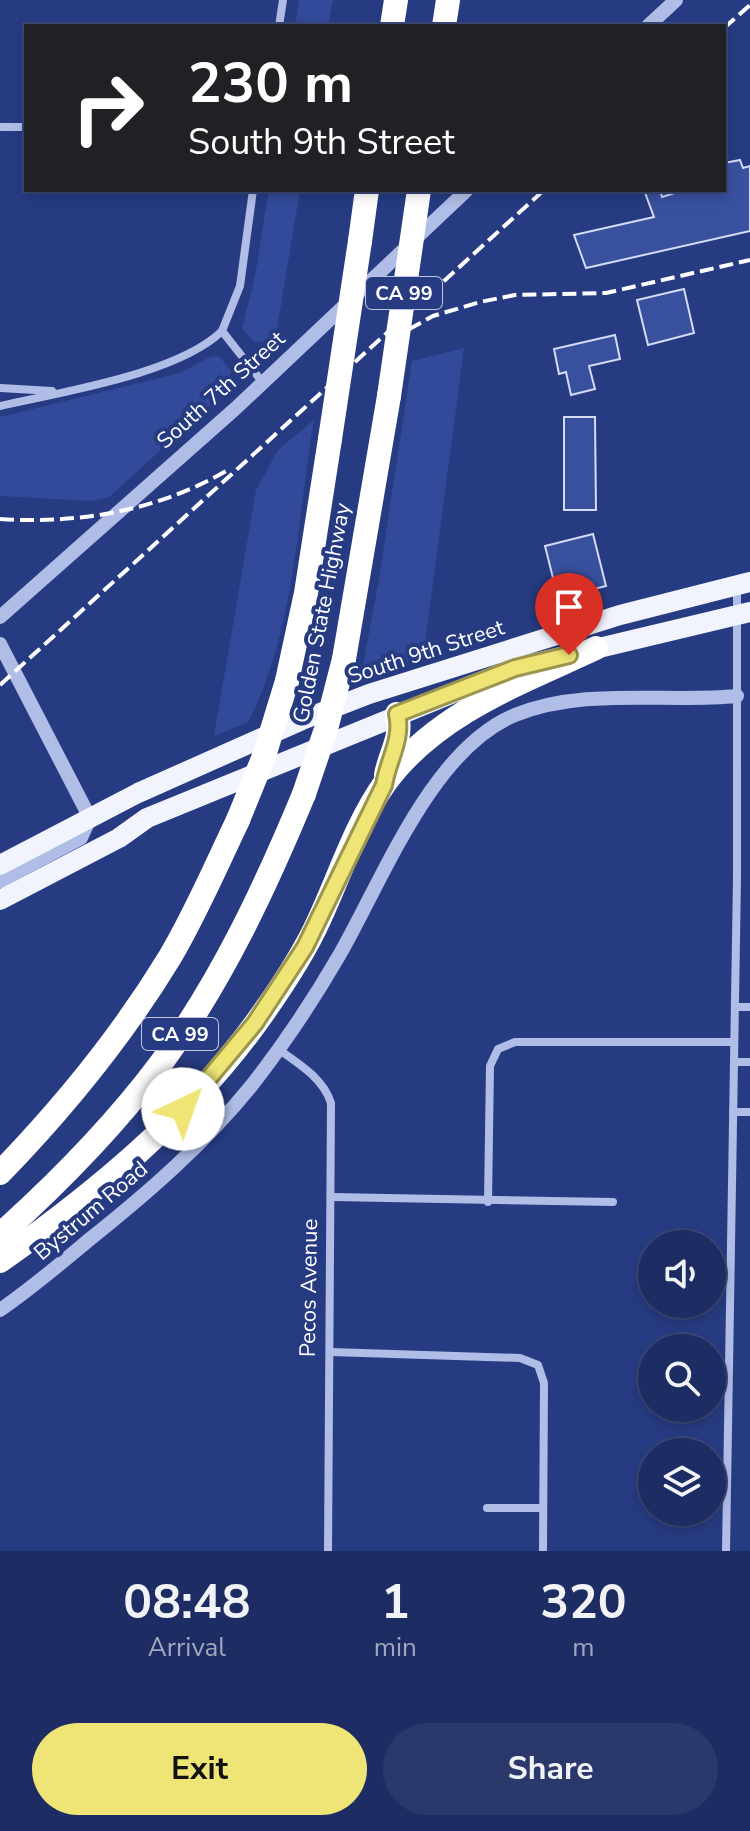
<!DOCTYPE html>
<html lang="en">
<head>
<meta charset="utf-8">
<style>
	body { margin:0; font-family:"Nunito Sans",sans-serif; background:#2a386b; color:#f1f3f6; height:100vh; display:flex; flex-direction:column; font-size:30px; white-space:nowrap }
	* { box-sizing:border-box; margin:0 }
	p { font-size:26px; color:#a0a7be }
	.icon { flex:none; width:44px; height:44px; fill:none; stroke:currentColor; stroke-width:2; stroke-linecap:round; stroke-linejoin:round }
	.map { position:relative; height:1551px; overflow:hidden }
	.drawer { display:flex; flex-direction:column; background:#1d2c62; flex:1 }
	.drawer>* { flex:none }
	.top-card { position:absolute; left:24px; top:24px; width:702px; height:168px; border-radius:0px; box-shadow:0 4px 12px #0003,0 0 0 2px #3b4877; background:#202124; color:#fff; overflow:hidden }
	.tools { position:absolute; left:638px; top:1230px; display:grid; gap:16px }
	.tools a { display:grid; place-items:center; width:88px; height:88px; border-radius:50%; background:#1d2c62; box-shadow:0 4px 12px #0003,0 0 0 2px #3b4877; font-size:40px }
	.pin { position:absolute; display:grid; place-items:center; width:68px; height:68px; color:#fff; margin:-82px -34px; border-radius:50% 50% 50% 0; rotate:-45deg; box-shadow:0 0 8px #0007 }
	.pin .icon { rotate:45deg }
	.me { position:absolute; width:88px; margin:-44px; rotate:42deg; stroke-linejoin:round; filter:drop-shadow(0 0 6px #0008) }
	.turn { display:flex; align-items:center; gap:28px; height:168px; padding:0 32px; font-size:36px }
	.turn .icon { width:104px; height:104px; stroke-width:2.5 }
	.turn b { display:block; font-size:56px; line-height:68px }
	.eta { display:flex; justify-content:space-evenly; align-items:center; height:136px; text-align:center }
	.eta b { font-size:48px; font-weight:700; line-height:56px }
	.primary-button { display:flex; gap:16px; margin-top:auto; padding:16px 32px }
	.primary-button a { flex:1; height:92px; border-radius:48px; background:#eee576; color:#111; font-size:32px; font-weight:700; line-height:92px; text-align:center }
	.primary-button a+a { background:#2a386b; color:#f1f3f6 }
	.map>svg:first-child { display:block }
	.green { fill:#324a99 }
	.building { fill:#38509e; stroke:#d3dbf5; stroke-width:2 }
	.lines { fill:none; stroke-linecap:round; stroke-linejoin:round }
	.minor { stroke:#b0bde6; stroke-width:8 }
	.tertiary { stroke:#b0bde6; stroke-width:14 }
	.primary { stroke:#f1f3fd; stroke-width:20 }
	.motorway { stroke:#fff; stroke-width:24 }
	.rail { stroke:#fff; stroke-width:4; stroke-dasharray:14 6; stroke-linecap:butt }
	.motorway-bridge { stroke:#fff; stroke-width:24 }
	.route-casing { stroke:#9b954d; stroke-width:20 }
	.route { stroke:#eee576; stroke-width:14 }
	.labels { text-anchor:middle; dominant-baseline:central; stroke-width:8; stroke-linejoin:round; paint-order:stroke }
	.shield { fill:#273b82; stroke:#bec4da; stroke-width:2 }
	.shield-label { font-size:20px; font-weight:bold; fill:#fff }
	.street-label { font-size:22px; fill:#fff; stroke:#273b82 }
</style>
</head>
<body>
<div class="map">
<svg width="750" height="1551" viewBox="0 0 750 1551">
	<rect width="100%" height="100%" fill="#273b82"/>
	<g class="green">
		<polygon points="299,0 333,0 328,26 295,26"/>
		<polygon points="269,190 300,190 275,341 254,342 242,328 255,276"/>
		<polygon points="464,348 423,659 360,681 379,579 412,361"/>
		<polygon points="219,356 231,371 226,391 109,497 91,501 0,496 0,417 180,373 210,357"/>
		<path d="M314,420C297,520 295,632 248,722L214,736L256,490L278,450Z"/>
	</g>
	<g class="building">
		<polygon points="740,160 743,168 750,166 750,231 586,268 574,235 654,217 644,190 660,190 662,197 684,190 724,190 724,163"/>
		<polygon points="684,289 694,333 648,345 637,300"/>
		<polygon points="615,335 620,359 589,366 595,389 571,395 566,372 559,374 554,349"/>
		<polygon points="564,417 595,417 596,510 564,510"/>
		<polygon points="593,534 606,586 558,598 545,546"/>
	</g>
	<g class="lines">
		<g class="minor">
			<polyline points="279,26 283,0"/>
			<polyline points="0,127 26,127"/>
			<polyline points="253,190 240,286 222,331 263,383"/>
			<polyline points="0,388 52,391"/>
			<path d="M0,406C61,392 178,374 222,331"/>
			<polyline points="735,1007 750,1007"/>
			<path d="M278,1049C299,1064 323,1078 331,1103L328,1551"/>
			<polyline points="734,1062 750,1062"/>
			<polyline points="733,1112 750,1112"/>
			<polyline points="332,1197 613,1202"/>
			<polyline points="488,1202 490,1066 498,1049 515,1042 734,1042"/>
			<polyline points="331,1352 520,1358 538,1365 544,1383 543,1551"/>
			<polyline points="487,1508 543,1508"/>
			<polyline points="726,1551 737,878 737,586"/>
		</g>
		<g class="tertiary">
			<polyline points="648,26 676,0"/>
			<polyline points="0,617 236,408 467,190"/>
			<polyline points="0,644 90,818 81,838 0,881"/>
			<path d="M0,1310C32,1288 60,1264 90,1239C149,1192 205,1143 252,1085C284,1044 314,999 340,954C383,879 432,749 515,715C584,687 664,703 737,696"/>
		</g>
		<g class="primary">
			<polyline points="0,865 138,793 302,720 369,694 620,615 750,582"/>
			<polyline points="0,900 119,838 147,818 515,668 750,612"/>
		</g>
		<g class="motorway">
			<polyline points="392,26 396,0"/>
			<polyline points="444,26 448,0"/>
			<polyline points="360,241 367,190"/>
			<polyline points="344,659 389,396"/>
			<polyline points="287,681 306,593 330,439"/>
			<path d="M386,775C390,752 403,738 397,714"/>
			<path d="M0,1173C64,1107 122,1036 170,957C196,913 216,866 238,820"/>
			<path d="M0,1235C58,1183 115,1125 162,1062C222,980 265,888 304,794"/>
			<path d="M0,1261C96,1193 186,1119 256,1023C279,991 303,956 319,920C340,875 356,824 385,783C436,713 521,683 596,648"/>
		</g>
		<g class="rail">
			<polyline points="724,28 750,5"/>
			<polyline points="391,339 433,316 480,302 515,295 606,293 750,260"/>
			<path d="M0,519C79,524 157,511 226,471"/>
			<polyline points="0,685 544,190"/>
		</g>
		<g class="motorway-bridge">
			<polyline points="389,396 419,190"/>
			<polyline points="330,439 360,241"/>
			<polyline points="304,794 326,729 344,659"/>
			<polyline points="238,820 264,756 287,681"/>
		</g>
	</g>
	<g class="lines">
		<g class="route-casing">
			<path id="route" d="M183,1109L255,1023L305,947L384,785C388,760 403,739 397,714L515,668L569,655"/>
		</g>
		<use href="#route" class="route"/>
	</g>
	<g class="labels">
		<g class="shield">
			<rect x="366" y="277" width="76" height="32" rx="6"/>
			<rect x="142" y="1018" width="76" height="32" rx="6"/>
		</g>
		<g class="shield-label">
			<text x="404" y="293">CA 99</text>
			<text x="180" y="1034">CA 99</text>
		</g>
		<g class="street-label">
			<text transform="translate(221 390) rotate(-42)">South 7th Street</text>
			<text transform="translate(322 613) rotate(-79)">Golden State Highway</text>
			<text transform="translate(426 652) rotate(-18)">South 9th Street</text>
			<text transform="translate(91 1211) rotate(-40)">Bystrum Road</text>
			<text transform="translate(309 1288) rotate(-89)">Pecos Avenue</text>
		</g>
	</g>
</svg>
<div class="tools">
<a><svg class="icon" aria-label="sound" viewBox="0 0 24 24"><path d="M4 9h4l5-4v14l-5-4H4zM17 9q2 3 0 6"/></svg></a>
<a><svg class="icon" aria-label="search" viewBox="0 0 24 24"><circle cx="10" cy="10" r="6"/><path d="M15 15l6 6"/></svg></a>
<a><svg class="icon" aria-label="layers" viewBox="0 0 24 24"><path d="M12 4l9 5-9 5-9-5zM3 14l9 5 9-5"/></svg></a>
</div>
<div class="pin" style="left:569px;top:655px;background:#d93025"><svg class="icon" aria-label="arrive" viewBox="0 0 24 24"><path d="M6 21V4h12l-3 4 3 4H6"/></svg></div>
<svg class="me" style="left:183px;top:1109px" viewBox="-20 -20 40 40"><circle r="19" fill="#fff"/><path d="M0-13L10 11 0 6-10 11z" fill="#eee576"/></svg>
<div class="top-card">
<div class="turn"><svg class="icon" aria-label="right" viewBox="0 0 24 24"><path d="M7 20v-9h11M14 6l5 5-5 5"/></svg><div><b>230 m</b>South 9th Street</div></div>
</div>
</div>
<section class="drawer">
<div class="eta">
<div><b>08:48</b><p>Arrival</p></div>
<div><b>1</b><p>min</p></div>
<div><b>320</b><p>m</p></div>
</div>
<div class="primary-button"><a>Exit</a><a>Share</a></div>
</section>
</body>
</html>
